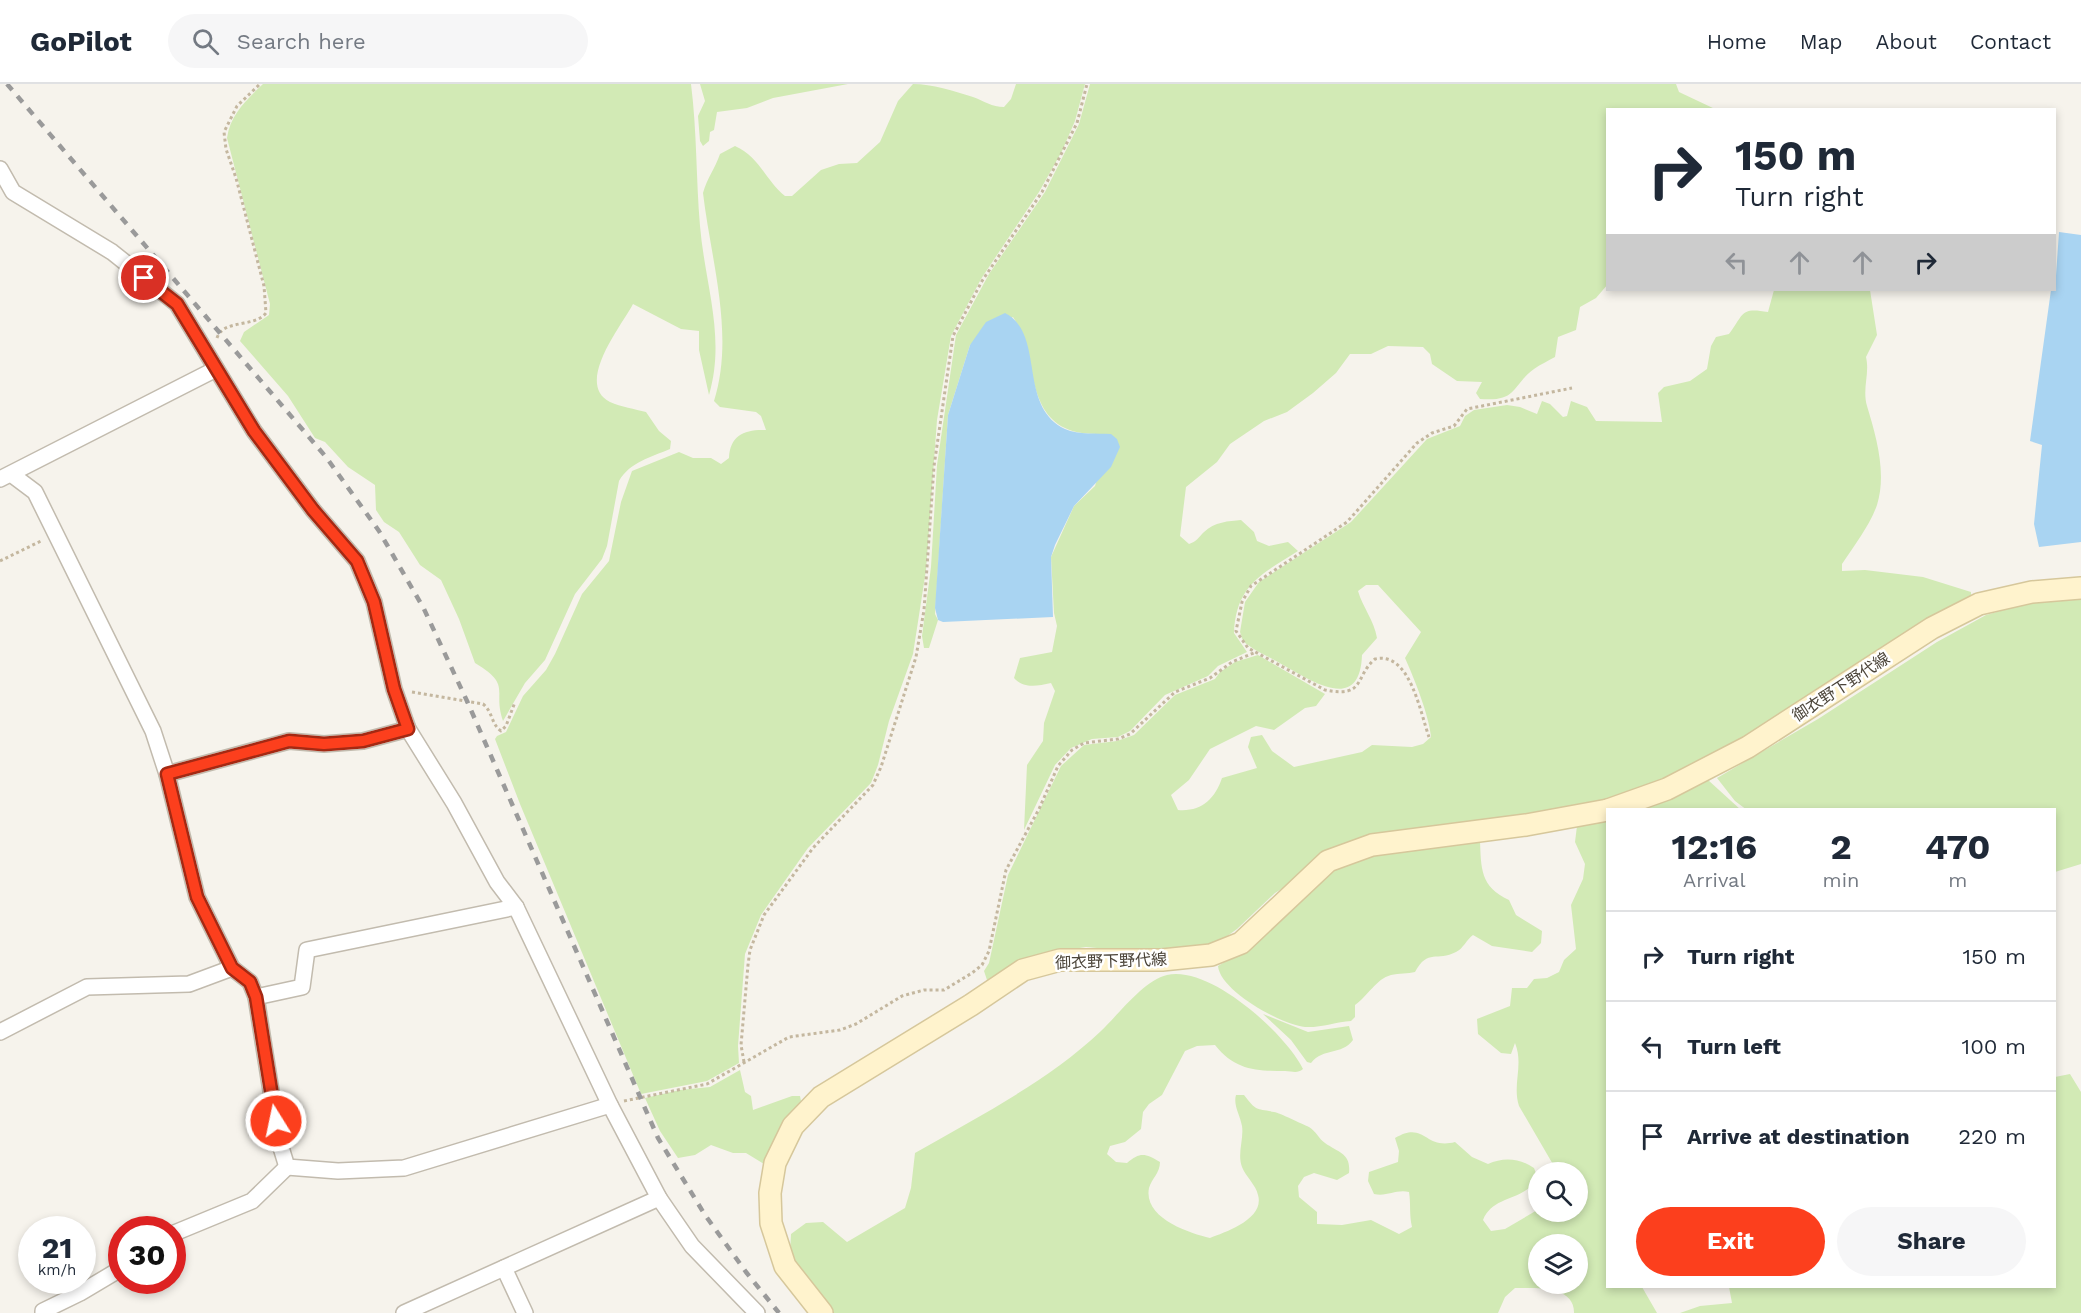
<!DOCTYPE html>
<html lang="en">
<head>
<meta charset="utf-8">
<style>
	body { margin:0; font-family:"Work Sans","Noto Sans JP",sans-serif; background:#f6f6f7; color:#1f2937; height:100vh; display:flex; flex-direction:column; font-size:22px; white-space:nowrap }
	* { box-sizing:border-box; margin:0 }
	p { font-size:20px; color:#747a83 }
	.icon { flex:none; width:33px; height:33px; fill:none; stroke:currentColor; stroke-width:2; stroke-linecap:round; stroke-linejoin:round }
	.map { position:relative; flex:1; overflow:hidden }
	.side { position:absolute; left:1606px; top:724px; width:450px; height:480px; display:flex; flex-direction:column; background:#fff; border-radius:0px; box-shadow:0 3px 9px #0003 }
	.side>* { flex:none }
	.top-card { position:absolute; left:1606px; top:24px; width:450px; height:183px; border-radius:0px; box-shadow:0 3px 9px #0003; background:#fff; color:#1f2937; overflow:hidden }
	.controls { position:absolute; left:1528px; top:1078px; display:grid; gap:12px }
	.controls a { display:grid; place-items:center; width:60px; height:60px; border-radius:50%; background:#fff; box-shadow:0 3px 9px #0003; font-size:30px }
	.speed { position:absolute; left:18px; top:1132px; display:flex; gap:12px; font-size:30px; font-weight:700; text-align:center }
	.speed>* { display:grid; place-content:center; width:78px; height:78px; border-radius:50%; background:#fff; box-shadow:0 3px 9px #0003; line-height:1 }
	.speed small { font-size:15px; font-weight:400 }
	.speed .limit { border:9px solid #d22; background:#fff; color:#111 }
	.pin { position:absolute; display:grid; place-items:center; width:51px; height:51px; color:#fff; margin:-26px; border:3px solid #fff; border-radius:50%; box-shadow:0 2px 6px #0007 }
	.me { position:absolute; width:66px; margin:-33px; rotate:350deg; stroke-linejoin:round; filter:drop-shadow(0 0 4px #0008) }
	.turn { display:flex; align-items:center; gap:21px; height:126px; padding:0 30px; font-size:27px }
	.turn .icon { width:78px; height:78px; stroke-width:2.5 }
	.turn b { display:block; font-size:42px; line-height:51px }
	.lanes { display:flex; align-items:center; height:57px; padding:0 30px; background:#0003; justify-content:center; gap:30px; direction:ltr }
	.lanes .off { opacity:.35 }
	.eta { display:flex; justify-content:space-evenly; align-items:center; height:102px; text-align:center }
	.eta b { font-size:36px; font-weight:700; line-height:42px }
	.button { display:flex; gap:12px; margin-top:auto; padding:12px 30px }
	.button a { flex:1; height:69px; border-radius:36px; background:#fc3f1d; color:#fff; font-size:24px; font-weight:700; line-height:69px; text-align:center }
	.button a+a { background:#f6f6f7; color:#1f2937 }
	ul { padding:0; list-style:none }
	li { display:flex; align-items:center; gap:18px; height:90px; padding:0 30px; border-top:2px solid #e0e1e3 }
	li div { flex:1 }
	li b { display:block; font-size:22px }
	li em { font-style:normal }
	header { display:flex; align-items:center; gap:36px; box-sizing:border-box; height:84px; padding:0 30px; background:#fff; border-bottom:2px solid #e0e1e3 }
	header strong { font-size:28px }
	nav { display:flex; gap:33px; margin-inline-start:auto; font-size:21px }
	.search { width:420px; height:54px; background:#f6f6f7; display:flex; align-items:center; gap:15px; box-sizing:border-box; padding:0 21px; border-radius:33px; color:#747a83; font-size:22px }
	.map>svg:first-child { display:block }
	.green { fill:#d2eab5; fill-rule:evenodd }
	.water { fill:#a9d4f2 }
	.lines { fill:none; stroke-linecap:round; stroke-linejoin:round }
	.minor-casing { stroke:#c2bbae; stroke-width:18 }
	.secondary-casing { stroke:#d6c79b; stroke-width:24 }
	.path { stroke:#c4b79f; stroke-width:3; stroke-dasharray:3 3; stroke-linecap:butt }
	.minor { stroke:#fff; stroke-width:15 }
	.secondary { stroke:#fff3cd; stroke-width:21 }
	.rail { stroke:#9a9a9a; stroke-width:4.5; stroke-dasharray:8 8; stroke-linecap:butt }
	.route-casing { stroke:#a42913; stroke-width:15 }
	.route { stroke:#fc3f1d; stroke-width:10 }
	.labels { text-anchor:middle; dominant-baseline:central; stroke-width:5; stroke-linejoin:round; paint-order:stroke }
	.street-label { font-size:16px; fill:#4b4439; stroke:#fff }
</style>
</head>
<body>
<header>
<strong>GoPilot</strong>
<div class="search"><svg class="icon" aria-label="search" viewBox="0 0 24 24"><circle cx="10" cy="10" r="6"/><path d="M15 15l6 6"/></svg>Search here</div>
<nav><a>Home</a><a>Map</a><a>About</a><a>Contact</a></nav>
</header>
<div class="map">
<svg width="2081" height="1229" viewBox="0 0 2081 1229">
	<rect width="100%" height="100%" fill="#f6f3ec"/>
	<g class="green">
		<path d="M263,0H691C697,47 696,95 700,142C705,201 726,253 709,311L699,266V247L681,245L633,220C622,241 574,300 610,318C621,323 635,325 646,328L659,347L671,357L670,365C651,373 630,378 619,397L607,462L602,475L575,510L545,576L525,599L503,637C492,605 513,602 475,579L459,535L441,496L420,481L399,448L384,438L376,426L375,401L348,383L325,358L315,354L288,312L240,257L244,248L269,231L270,220L227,54C230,31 246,16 263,0Z"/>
		<polygon points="700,0 848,0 773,14 747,24 717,28 714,46 710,48 709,57 703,62 700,57 698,32 705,17"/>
		<path d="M913,0C932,0 954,7 973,13C984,17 992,23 1004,23L1011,15L1016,0H1085L1075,37L1062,67L1039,108L981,195L951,252L937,336L926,486L913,570L889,637L878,681L871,699L808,764L761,831L745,870L738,962L739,979L707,997L641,1010L520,720L495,655L497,652L506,648L523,612L546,586L555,570L582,510L609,477L621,418L632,387L679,368L693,374H711L721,380L729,374C730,351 745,345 766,346L761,332L756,328L720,323L714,317C735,251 711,177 703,109C707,94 715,85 720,70L735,62C760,73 765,96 785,112H792L821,86L839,80L857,79L880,58L898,17Z"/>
		<path d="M1090,0H1676L1679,8L1715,25L1608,26V200L1596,214L1580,223L1576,246L1558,253L1555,273C1548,277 1541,280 1534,285C1511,302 1518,318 1480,315L1476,309L1482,298L1457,297L1432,280L1430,270L1423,263L1388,262L1371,270H1350L1336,289L1313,309L1287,328L1264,337L1230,360L1217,378L1186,403L1180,452L1189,460C1196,458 1199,453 1204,448C1214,438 1229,437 1241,436L1254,448L1257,457L1269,462L1288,458L1298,467C1262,490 1236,501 1234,549L1247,568L1218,582L1208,592L1165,611L1130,647L1118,653L1092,655L1071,664L1055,681L1024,746L1027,681L1043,657L1044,639L1055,607L1051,599C1037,602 1024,605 1014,594L1020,574L1052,568L1057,542L1054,529L1051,473L1074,422L1095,402L1111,350C1097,350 1078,351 1065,344C1025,325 1037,268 1013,233L970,261L948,331L935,530L938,536L929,564H924L922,552L931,483L937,381L956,251L989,190L1045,108L1079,40Z"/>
		<path d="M1774,206H1870L1877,251L1866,273C1870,290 1862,304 1867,322C1876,352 1887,389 1877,421C1870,441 1854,462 1842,480V487L1865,486L1923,493L1971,508V514L1745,657L1684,688L1629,709L1563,727L1461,741L1294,797L1275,809L1237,845L1219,858L1184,869L1163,870L1086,863L1066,866L987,896L984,887L989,879L1008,791L1061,682L1084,661L1117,657L1134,651L1175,611L1215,595L1220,588L1235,578L1258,571L1325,610L1316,622L1305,624L1274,646L1256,642L1210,665L1189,696L1171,711L1178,726C1201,728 1215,715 1222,694L1257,684L1248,663L1251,653L1262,651L1272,667L1294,683L1362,668L1372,661L1412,663L1423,660L1431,653C1429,631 1414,594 1405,574L1421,548L1378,501H1366L1358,507C1363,524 1374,536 1377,554L1362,571C1360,630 1312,597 1283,581C1270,573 1254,567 1243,557L1240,548L1245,518L1259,498L1351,438L1427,355L1460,342L1465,332L1474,326L1507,321L1520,323L1537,330L1542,317L1550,320L1563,333L1567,332L1571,317L1587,323L1596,337L1662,338L1658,309L1664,303L1690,297L1707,285L1711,262L1716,253L1729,250C1744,230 1740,223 1768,228Z"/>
		<polygon points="2072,513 2081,514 2081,780 2055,788 2055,726 1747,726 1735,717 1717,694 1818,635 1937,558 1986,531 2025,520"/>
		<polygon points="1708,696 1741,726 1632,726"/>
		<path d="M1608,734V1203H1642L1657,1229H1574C1575,1201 1534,1204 1515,1204L1505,1213L1498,1229H832L802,1191L790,1169L791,1150L806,1139L823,1138L847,1158L905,1124L911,1104L915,1069C979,1032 1047,998 1101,947C1118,931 1144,896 1167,891C1210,881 1285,949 1303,985C1297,990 1292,987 1285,987C1255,987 1235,986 1215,961L1197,962L1185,967L1162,1011L1149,1020L1143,1028L1141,1045L1125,1058L1110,1062L1107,1070L1116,1078L1127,1079C1140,1068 1145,1069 1160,1078C1160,1089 1152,1094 1149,1104C1143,1134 1189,1149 1210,1154C1226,1148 1265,1135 1258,1111C1256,1101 1246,1093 1242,1083C1237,1070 1244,1055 1242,1042C1240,1031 1233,1021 1236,1011H1244C1257,1028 1256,1024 1274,1028C1280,1029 1302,1040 1309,1043C1316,1047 1319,1055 1325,1059C1339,1069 1351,1069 1349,1089L1337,1096L1314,1089L1304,1093L1298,1102L1299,1113L1317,1128V1140L1342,1141L1371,1136L1399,1150L1412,1143C1409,1130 1411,1120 1409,1108C1396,1105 1387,1113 1374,1110L1368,1097L1369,1088L1398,1078L1399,1067L1395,1054C1425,1036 1424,1066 1455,1058L1472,1073L1488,1080C1503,1073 1520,1074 1534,1084L1538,1095C1521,1118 1493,1111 1483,1136L1491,1147L1505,1145L1539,1125V1128H1578V1089H1558L1519,1022C1512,1000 1524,981 1515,959L1511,970L1501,969L1478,950L1477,935L1510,922L1512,904H1527L1534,895L1547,894L1559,888L1564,876L1576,865L1571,821L1583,795L1585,780L1575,758L1577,742ZM1539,1161H1578V1200H1539Z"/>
		<path d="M1480,756C1481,784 1480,803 1509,816L1516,831L1542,847L1541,859L1532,868L1492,862L1473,851C1467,855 1463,865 1456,868C1437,878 1428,864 1415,888C1408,890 1399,889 1391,891C1376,895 1368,912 1355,921V933L1351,937C1336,938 1320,944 1305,943C1282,941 1220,907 1218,882L1248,864L1339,781L1381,768Z"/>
		<path d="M1263,930L1308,948L1349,942L1353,956C1341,972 1324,963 1311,979L1307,978L1291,956Z"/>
		<polygon points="740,986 745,1008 751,1012 753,1026 792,1012 800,1012 801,1017 775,1054 764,1080 746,1069 733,1069 711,1061 695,1071 678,1074 660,1047 645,1014 680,1006 710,1003"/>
		<polygon points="2070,990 2081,1008 2081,1229 1680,1229 1700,1222 1732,1219 1729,1203 2055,1203 2055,993"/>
	</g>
	<g class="water">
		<polygon points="2059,148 2081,151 2081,458 2039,463 2034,440 2042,361 2030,357 2051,206 2055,206"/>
		<path d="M1005,229C1046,250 1017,322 1065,345C1079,351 1097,349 1111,350L1117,355L1120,363L1111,383L1074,422L1055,461L1051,473L1053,533L943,538L938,536L935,524L948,331L970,261L986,238Z"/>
	</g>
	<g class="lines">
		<g class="minor-casing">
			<g id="minor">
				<polyline points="0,85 13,108 112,168 177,220 254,347 313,426 357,477 374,518 394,605 408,645 454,719 497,798 516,823 610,1021 659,1114 692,1162 757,1229"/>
				<polyline points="11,390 35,408 153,647 167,690 197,813 232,884"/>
				<polyline points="0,395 216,285"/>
				<polyline points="167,690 289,657 324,660 363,657 408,645"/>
				<polyline points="256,913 302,903 307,866 516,823"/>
				<polyline points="0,948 87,903 189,900 232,884 250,898 256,913 279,1057 287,1083 338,1087 404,1084 610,1021"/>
				<polyline points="172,1150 252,1117 287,1083"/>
				<polyline points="504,1184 525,1229"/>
				<polyline points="43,1229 43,1227 80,1209 122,1184"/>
				<polyline points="404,1229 659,1114"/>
			</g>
		</g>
		<g class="secondary-casing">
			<g id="secondary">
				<polyline points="1608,726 1667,705 1748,663 1932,544 1979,520 2032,508 2081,504"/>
				<polyline points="822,1229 785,1182 771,1139 770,1109 775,1079 793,1042 821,1013 971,921 1023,886 1060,876 1162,876 1211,871 1241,859 1328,777 1372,761 1526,741 1608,726"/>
			</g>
		</g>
		<g class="path">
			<path d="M217,254C223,235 254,244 266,229L264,202L236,94L226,65L224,48L237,22L260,0"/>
			<polyline points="0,477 41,457"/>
			<path d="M412,608L483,620C493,628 491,640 501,647L506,642L515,618"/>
			<path d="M1429,653C1420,628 1410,567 1375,575C1354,593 1366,614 1325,606L1248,564L1236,547L1242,518L1251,502L1347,438L1417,359L1432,349L1454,342L1467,325L1572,304"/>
			<polyline points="744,978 741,961 748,881 750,866 764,831 813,764 873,701 881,683 916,573 924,526 934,382 953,252 982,197 1042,108 1077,39 1087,0"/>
			<polyline points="624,1017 707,1000 789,953 840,946 856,940 902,912 924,906 944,906 972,889 982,881 989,867 1006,786 1039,725 1058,682 1072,666 1084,659 1118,655 1130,650 1175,608 1210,594 1232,578 1256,568"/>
		</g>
		<use href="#minor" class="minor"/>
		<use href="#secondary" class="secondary"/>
		<polyline class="rail" points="7,0 326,373 379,447 424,525 467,617 658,1054 705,1131 746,1188 779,1229"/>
	</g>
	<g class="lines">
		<g class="route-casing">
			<polyline id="route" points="144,194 177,220 254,347 313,426 357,477 374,518 394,605 408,645 363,657 324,660 289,657 167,690 197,813 232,884 250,898 256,913 276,1037"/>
		</g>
		<use href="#route" class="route"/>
	</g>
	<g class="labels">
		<g class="street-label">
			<text transform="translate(1841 603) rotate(-33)">御衣野下野代線</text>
			<text transform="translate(1111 877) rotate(-2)">御衣野下野代線</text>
		</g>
	</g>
</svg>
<div class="controls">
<a><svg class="icon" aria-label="search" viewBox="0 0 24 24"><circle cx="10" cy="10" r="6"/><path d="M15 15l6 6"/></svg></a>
<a><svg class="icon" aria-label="layers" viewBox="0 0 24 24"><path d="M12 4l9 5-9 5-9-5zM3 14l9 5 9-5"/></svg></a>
</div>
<div class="speed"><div>21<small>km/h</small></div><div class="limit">30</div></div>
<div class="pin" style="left:144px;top:194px;background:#d93025"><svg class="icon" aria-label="arrive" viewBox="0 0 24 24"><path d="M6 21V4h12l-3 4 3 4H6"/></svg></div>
<svg class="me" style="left:276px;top:1037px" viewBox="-20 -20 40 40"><circle r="17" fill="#fc3f1d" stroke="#fff" stroke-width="3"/><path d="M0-11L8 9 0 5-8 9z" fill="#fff"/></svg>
<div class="top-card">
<div class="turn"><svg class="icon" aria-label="right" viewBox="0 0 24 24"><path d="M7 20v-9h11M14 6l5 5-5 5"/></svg><div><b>150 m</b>Turn right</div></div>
<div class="lanes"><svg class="icon off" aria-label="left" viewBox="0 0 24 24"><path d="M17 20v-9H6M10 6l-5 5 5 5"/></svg><svg class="icon off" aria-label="ahead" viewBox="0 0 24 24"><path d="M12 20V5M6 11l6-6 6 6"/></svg><svg class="icon off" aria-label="ahead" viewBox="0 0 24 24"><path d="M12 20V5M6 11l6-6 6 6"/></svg><svg class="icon" aria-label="right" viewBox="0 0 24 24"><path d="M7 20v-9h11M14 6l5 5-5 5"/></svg></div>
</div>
<section class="side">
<div class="eta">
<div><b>12:16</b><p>Arrival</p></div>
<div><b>2</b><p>min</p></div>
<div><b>470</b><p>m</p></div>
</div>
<ul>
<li><svg class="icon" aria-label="right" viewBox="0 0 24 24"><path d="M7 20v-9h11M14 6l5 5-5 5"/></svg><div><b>Turn right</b></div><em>150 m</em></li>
<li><svg class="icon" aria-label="left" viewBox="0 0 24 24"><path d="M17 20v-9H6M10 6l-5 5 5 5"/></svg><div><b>Turn left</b></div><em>100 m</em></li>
<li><svg class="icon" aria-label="arrive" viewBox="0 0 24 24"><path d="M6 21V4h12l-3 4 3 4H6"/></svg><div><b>Arrive at destination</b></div><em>220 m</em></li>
</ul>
<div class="button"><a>Exit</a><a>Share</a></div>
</section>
</div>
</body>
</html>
